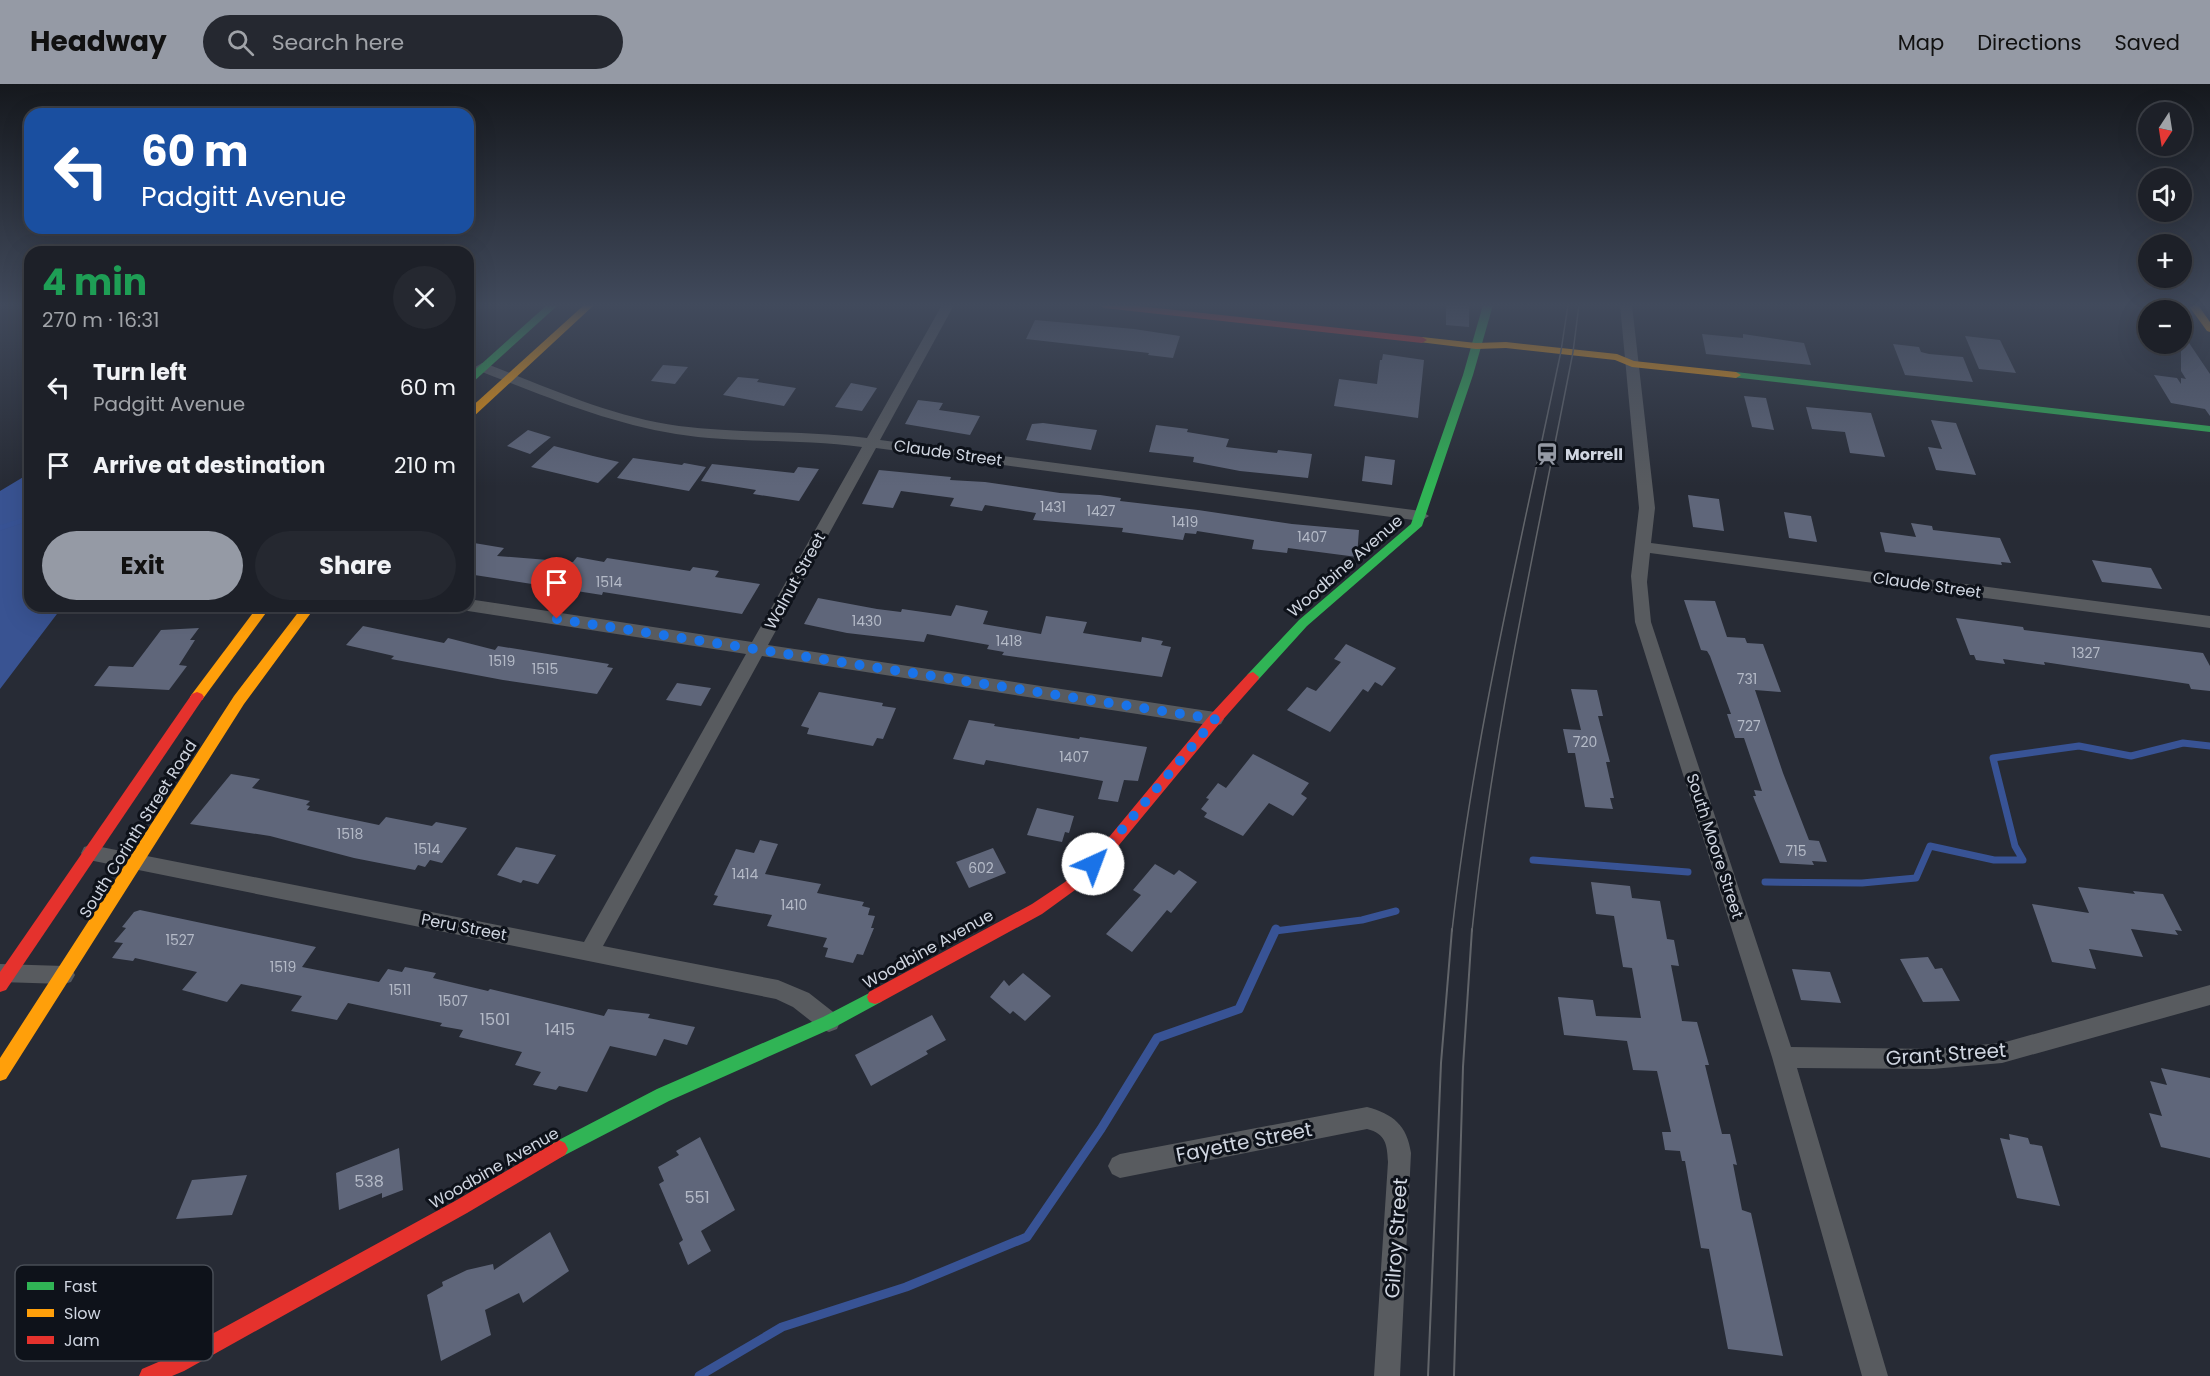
<!DOCTYPE html>
<html lang="en">
<head>
<meta charset="utf-8">
<style>
	body { margin:0; font-family:Poppins,sans-serif; background:#252830; color:#f1f3f6; height:100vh; display:flex; flex-direction:column; font-size:22px; white-space:nowrap }
	* { box-sizing:border-box; margin:0 }
	p { font-size:20px; color:#a0a3a8 }
	.icon { flex:none; width:33px; height:33px; fill:none; stroke:currentColor; stroke-width:2; stroke-linecap:round; stroke-linejoin:round }
	.map { position:relative; flex:1; overflow:hidden }
	.side { position:absolute; left:24px; top:162px; width:450px; height:366px; display:flex; flex-direction:column; background:#1d2028; border-radius:18px; box-shadow:0 6px 24px #0002,0 0 0 2px #3b3e45 }
	.side>* { flex:none }
	.guide { position:absolute; left:24px; top:24px; width:450px; height:126px; border-radius:18px; box-shadow:0 6px 24px #0002,0 0 0 2px #3b3e45; background:#1a4fa0; color:#fff; overflow:hidden }
	.needle { width:39px; rotate:192deg }
	.buttons { position:absolute; left:2138px; top:18px; display:grid; gap:12px }
	.buttons a { display:grid; place-items:center; width:54px; height:54px; border-radius:50%; background:#1d2028; box-shadow:0 6px 24px #0002,0 0 0 2px #3b3e45; font-size:30px }
	.pin { position:absolute; display:grid; place-items:center; width:51px; height:51px; color:#fff; margin:-62px -26px; border-radius:50% 50% 50% 0; rotate:-45deg; box-shadow:0 0 6px #0007 }
	.pin .icon { rotate:45deg }
	.me { position:absolute; width:66px; margin:-33px; rotate:43deg; stroke-linejoin:round; filter:drop-shadow(0 0 4px #0008) }
	.turn { display:flex; align-items:center; gap:21px; height:126px; padding:0 18px; font-size:27px }
	.turn .icon { width:78px; height:78px; stroke-width:2.5 }
	.turn b { display:block; font-size:42px; line-height:51px }
	.round { display:grid; place-items:center; flex:none; width:63px; height:63px; border-radius:32px; background:#252830 }
	.overview { display:flex; align-items:center; justify-content:space-between; height:102px; padding:0 18px }
	h1 { font-size:36px; font-weight:700; line-height:45px; color:#1e9e55 }
	.action { display:flex; gap:12px; margin-top:auto; padding:12px 18px }
	.action a { flex:1; height:69px; border-radius:36px; background:#959aa5; color:#111; font-size:24px; font-weight:700; line-height:69px; text-align:center }
	.action a+a { background:#252830; color:#f1f3f6 }
	ul { padding:0; list-style:none }
	li { display:flex; align-items:center; gap:18px; height:78px; padding:0 18px }
	li div { flex:1 }
	li b { display:block; font-size:22px }
	li em { font-style:normal }
	header { display:flex; align-items:center; gap:36px; box-sizing:border-box; height:84px; padding:0 30px; background:#959aa5; color:#111 }
	header strong { font-size:28px }
	nav { display:flex; gap:33px; margin-inline-start:auto; font-size:21px }
	.search { width:420px; height:54px; background:#252830; display:flex; align-items:center; gap:15px; box-sizing:border-box; padding:0 21px; border-radius:33px; color:#a0a3a8; font-size:22px }
	.map>svg:first-child { display:block }
	.forest { fill:#395392 }
	.lines { fill:none; stroke-linecap:round; stroke-linejoin:round }
	.stream-far2 { stroke:#385395; stroke-width:5 }
	.stream-far1 { stroke:#385395; stroke-width:7 }
	.stream { stroke:#385395; stroke-width:9 }
	.building { fill:#5f667a }
	.street { fill:#585b5f; fill-rule:evenodd }
	.fast { fill:#30b455; fill-rule:evenodd }
	.slow { fill:#ff9f0a; fill-rule:evenodd }
	.jam { fill:#e5322d; fill-rule:evenodd }
	.tram-far1 { stroke:#62656a; stroke-width:1.5 }
	.tram { stroke:#62656a; stroke-width:2 }
	.route { stroke:#1a73e8; stroke-width:10; stroke-dasharray:0 18 }
	.labels { text-anchor:middle; dominant-baseline:central; stroke-width:6; stroke-linejoin:round; paint-order:stroke }
	.number-label { font-size:14px; fill:#b4bac7 }
	.street-label { font-size:16px; fill:#d0d6e1; stroke:#0e121a }
	.poi-label { font-size:16px; font-weight:bold; fill:#d0d6e1; stroke:#0e121a; text-anchor:start }
	.near-number-label { font-size:16px; fill:#b4bac7 }
	.near-street-label { font-size:20px; fill:#d0d6e1; stroke:#0e121a }
	.key { fill:#0e121a; stroke:#484d56; stroke-width:1.5 }
	.key-label { font-size:16px; fill:#d0d6e1 }
</style>
</head>
<body>
<header>
<strong>Headway</strong>
<div class="search"><svg class="icon" aria-label="search" viewBox="0 0 24 24"><circle cx="10" cy="10" r="6"/><path d="M15 15l6 6"/></svg>Search here</div>
<nav><a>Map</a><a>Directions</a><a>Saved</a></nav>
</header>
<div class="map">
<svg width="2210" height="1292" viewBox="0 0 2210 1292">
	<rect width="100%" height="100%" fill="#272b35"/>
	<polygon class="forest" points="30,389 30,522 63,522 0,605 0,407"/>
	<g class="lines">
		<polyline class="stream-far2" points="0,444 30,434"/>
		<g class="stream-far1">
			<polyline points="1533,776 1688,788"/>
			<polyline points="1765,798 1862,799 1916,794 1930,762 1994,776 2023,776 2015,762 1993,674 2079,662 2131,672 2183,659 2210,662"/>
			<polyline points="1275,847 1362,836 1396,827"/>
		</g>
		<polyline class="stream" points="699,1292 782,1243 906,1203 1027,1153 1101,1045 1157,954 1239,925 1276,845"/>
	</g>
	<g class="building">
		<polygon points="1446,221 1469,222 1469,243 1446,241"/>
		<polygon points="1035,236 1134,245 1180,252 1173,274 1148,271 1149,269 1026,255"/>
		<polygon points="2181,247 2210,290 2210,332 2205,325 2171,319 2154,291 2177,294 2181,300 2181,294 2186,295 2181,287"/>
		<polygon points="1702,250 1743,254 1743,250 1804,259 1811,281 1706,270"/>
		<polygon points="1965,252 2000,256 2016,289 1979,285"/>
		<polygon points="1893,260 1919,263 1921,268 1929,270 1963,273 1973,298 1905,291"/>
		<polygon points="1383,270 1424,276 1418,334 1334,322 1339,295 1377,300 1380,276 1382,276"/>
		<polygon points="663,281 688,283 675,300 651,297"/>
		<polygon points="738,293 759,295 757,298 796,304 784,322 723,311"/>
		<polygon points="851,299 877,304 862,327 835,323"/>
		<polygon points="1744,312 1766,314 1774,346 1752,343"/>
		<polygon points="918,316 943,319 939,326 980,332 970,351 905,340"/>
		<polygon points="1806,323 1871,329 1885,373 1850,369 1845,348 1812,345"/>
		<polygon points="1931,336 1956,339 1976,391 1936,386 1928,363 1942,365"/>
		<polygon points="1043,339 1097,346 1091,366 1026,356 1032,340"/>
		<polygon points="1156,341 1188,345 1187,348 1229,355 1226,363 1277,369 1278,366 1312,370 1308,394 1240,387 1193,378 1194,373 1149,368"/>
		<polygon points="528,346 551,353 530,370 507,362"/>
		<polygon points="554,362 593,372 619,378 598,399 531,383"/>
		<polygon points="1365,372 1395,376 1392,401 1362,397"/>
		<polygon points="633,374 682,381 684,379 706,383 689,407 617,394"/>
		<polygon points="712,380 794,389 798,383 819,385 799,417 753,410 756,406 701,397"/>
		<polygon points="879,386 951,393 950,396 985,398 1060,409 1100,411 1121,414 1120,417 1198,426 1292,440 1359,446 1357,473 1288,464 1287,469 1252,465 1254,456 1197,447 1196,450 1185,449 1183,456 1122,448 1123,444 1033,436 1036,429 985,421 982,427 950,422 954,414 901,407 893,424 862,420"/>
		<polygon points="1688,411 1719,415 1724,447 1693,443"/>
		<polygon points="1784,428 1811,432 1817,458 1789,454"/>
		<polygon points="1911,439 1932,442 1933,446 2000,454 2011,479 2001,478 2002,481 1885,468 1880,448 1916,453"/>
		<polygon points="468,458 504,464 497,472 573,478 577,473 604,478 607,474 690,487 693,483 719,487 715,493 760,500 742,530 603,508 602,511 468,490"/>
		<polygon points="2092,476 2151,484 2162,505 2102,498"/>
		<polygon points="818,514 877,525 901,528 902,525 951,532 956,521 988,527 983,540 1041,550 1046,532 1087,538 1083,549 1141,558 1142,553 1163,557 1161,561 1171,563 1162,593 1074,581 1002,571 1004,568 987,565 989,561 927,550 924,558 847,549 804,540"/>
		<polygon points="1684,516 1715,517 1727,553 1745,554 1747,559 1763,560 1781,608 1755,606 1783,689 1809,756 1819,757 1827,778 1812,777 1814,781 1780,779 1753,712 1756,712 1754,706 1762,707 1744,654 1735,654 1727,630 1731,630 1710,572 1707,567 1701,566"/>
		<polygon points="1956,534 2023,543 2024,546 2203,569 2210,582 2210,607 2191,605 2189,600 2044,578 2045,581 2003,575 2005,580 1976,576 1974,571 1970,571"/>
		<polygon points="363,542 444,559 448,554 495,566 498,562 609,580 607,583 613,584 597,610 503,596 391,575 394,572 346,561"/>
		<polygon points="199,544 190,556 195,556 179,581 187,582 169,606 94,602 109,582 133,583 161,546"/>
		<polygon points="1346,560 1396,584 1382,602 1375,598 1368,608 1363,605 1330,648 1287,626 1307,603 1316,607 1341,578 1334,575"/>
		<polygon points="677,599 711,604 701,622 666,616"/>
		<polygon points="1571,605 1597,606 1603,632 1598,632 1610,678 1606,678 1614,714 1610,714 1613,725 1585,723 1575,669 1568,669 1563,645 1581,646"/>
		<polygon points="819,608 883,619 882,622 896,624 883,655 877,654 873,662 807,650 809,644 801,642"/>
		<polygon points="969,636 995,640 994,642 1079,655 1080,653 1147,663 1138,697 1124,696 1118,718 1098,715 1103,697 986,676 984,681 953,675"/>
		<polygon points="1253,670 1309,699 1301,710 1307,714 1293,732 1269,719 1243,752 1204,733 1207,729 1201,725 1209,715 1206,714 1218,699 1226,704"/>
		<polygon points="231,690 260,695 252,704 310,717 306,721 310,722 307,726 379,741 386,733 432,742 436,738 467,744 442,779 430,776 425,783 418,781 415,786 354,774 270,752 190,740"/>
		<polygon points="1037,724 1074,732 1069,749 1065,748 1062,758 1027,751"/>
		<polygon points="760,756 778,760 765,790 821,800 817,809 864,818 862,822 870,824 868,831 875,832 871,844 874,844 863,871 857,870 853,879 825,873 828,864 823,863 827,854 767,842 772,831 713,821 718,812 714,811 736,765 754,769"/>
		<polygon points="516,763 556,771 538,800 523,796 521,799 497,791"/>
		<polygon points="993,764 1006,789 969,804 956,778"/>
		<polygon points="1155,780 1174,791 1179,786 1197,798 1171,829 1167,826 1132,868 1106,850 1141,811 1133,806"/>
		<polygon points="1591,798 1630,802 1632,814 1660,817 1667,855 1674,856 1679,882 1671,881 1682,937 1697,938 1709,981 1705,981 1722,1050 1730,1050 1737,1081 1733,1080 1742,1126 1751,1129 1783,1272 1728,1265 1709,1165 1701,1164 1685,1077 1682,1077 1680,1067 1665,1066 1662,1048 1671,1048 1657,987 1633,986 1627,957 1564,951 1558,913 1593,916 1596,932 1641,934 1632,884 1623,883 1614,832 1596,830"/>
		<polygon points="2078,803 2135,810 2133,807 2163,810 2182,847 2175,846 2178,851 2131,845 2143,873 2089,865 2096,885 2052,878 2032,820 2089,829"/>
		<polygon points="140,826 316,863 302,883 379,898 388,885 402,888 405,883 436,889 433,894 488,907 490,905 604,932 608,925 650,930 648,934 695,943 687,961 664,955 656,972 610,962 587,1008 559,1002 556,1006 533,1001 541,988 515,981 522,968 459,953 463,946 440,942 442,939 348,919 337,936 291,927 302,912 241,900 227,918 182,906 197,888 135,874 133,877 112,874 123,859 114,858 126,844 122,843 134,828"/>
		<polygon points="1928,873 1935,885 1942,884 1960,917 1923,918 1900,875"/>
		<polygon points="1792,885 1830,888 1841,919 1801,916"/>
		<polygon points="1023,889 1051,912 1025,937 1013,927 1010,930 990,913 1004,896 1009,902"/>
		<polygon points="932,931 946,956 926,967 928,970 871,1002 855,971"/>
		<polygon points="2161,984 2210,994 2210,1074 2161,1063 2149,1029 2162,1032 2150,997 2167,1001"/>
		<polygon points="2009,1050 2028,1054 2030,1060 2042,1062 2060,1122 2017,1114 2000,1054 2010,1056"/>
		<polygon points="700,1053 735,1126 701,1147 711,1167 688,1181 679,1159 683,1156 659,1100 664,1097 658,1083 679,1071 676,1067"/>
		<polygon points="399,1064 403,1106 382,1114 382,1109 339,1126 336,1089"/>
		<polygon points="247,1091 232,1131 176,1135 192,1096"/>
		<polygon points="550,1148 569,1187 523,1219 519,1209 485,1226 491,1251 441,1277 427,1211 443,1202 442,1198 467,1186 493,1180 494,1186"/>
	</g>
	<g class="lines">
		<g class="street">
			<path d="M942,221H954L880,356L1421,427L1429,432L1421,437L876,364L768,561L1215,628L1221,630L1224,635L1221,640L1215,642L762,572L603,862L778,896L809,909L837,931L840,938L837,945L829,948L821,945L793,923L776,915L84,775L81,769L84,763L91,761L584,858L746,570L468,527L460,522H468V515L752,558L862,363C800,354 738,360 676,350C607,339 542,311 477,286L475,283L482,279L487,280C549,304 612,333 679,342C741,350 804,346 867,354Z"/>
			<polygon points="1620,221 1632,221 1655,424 1651,459 2210,532 2210,544 1650,469 1647,498 1651,538 1791,963 1932,965 2002,959 2210,901 2210,921 2002,979 1932,985 1797,984 1888,1292 1862,1292 1772,973 1635,538 1631,492 1639,424"/>
			<polygon points="0,880 64,882 71,884 75,891 71,898 64,900 0,898"/>
			<path d="M1367,1023C1393,1030 1407,1041 1411,1069L1400,1292H1374L1388,1078C1387,1060 1386,1050 1367,1045L1120,1094L1112,1090L1108,1082L1112,1074L1120,1070Z"/>
		</g>
		<g class="fast">
			<polygon points="547,221 558,221 472,299 468,300 468,292"/>
			<polygon points="1483,221 1493,221 1473,291 1422,442 1307,542 1258,596 1248,596 1247,593 1248,590 1299,536 1411,440 1463,291"/>
			<polygon points="1736,288 2210,342 2210,348 1732,293 1731,291"/>
			<polygon points="875,906 881,908 883,913 881,918 835,943 669,1017 565,1071 559,1074 553,1071 550,1065 553,1059 657,1005 823,933"/>
		</g>
		<g class="slow">
			<polygon points="584,221 594,221 472,334 468,335 468,326"/>
			<polygon points="2188,221 2198,221 2210,238 2210,248 2207,247"/>
			<polygon points="1422,253 1476,259 1506,258 1617,270 1634,277 1736,288 1741,291 1736,294 1632,283 1615,276 1506,264 1476,265 1419,258 1419,254"/>
			<polygon points="258,522 271,522 202,616 192,616 190,613 192,610"/>
			<polygon points="303,522 316,522 244,620 6,995 0,997 0,974 234,612"/>
		</g>
		<g class="jam">
			<polygon points="1099,221 1129,221 1422,253 1427,256 1422,259 1104,224"/>
			<polygon points="1253,588 1259,593 1258,596 1220,639 1110,772 1075,806 1042,830 881,918 875,920 869,918 867,913 869,908 1032,820 1065,798 1100,764 1210,631 1248,590"/>
			<polygon points="197,608 202,610 204,613 202,616 6,906 0,908 0,888 192,610"/>
			<polygon points="559,1056 565,1059 568,1065 565,1071 467,1129 184,1287 172,1292 139,1292 142,1285 170,1273 455,1117"/>
		</g>
		<g class="tram-far1">
			<path d="M1452,847C1474,651 1521,459 1561,267L1568,221"/>
			<path d="M1472,847C1492,652 1536,460 1573,268L1579,221"/>
		</g>
		<g class="tram">
			<polyline points="1428,1292 1441,979 1452,845"/>
			<polyline points="1454,1292 1463,983 1472,845"/>
		</g>
	</g>
	<linearGradient id="sky" x2="0" y2="1"><stop stop-color="#15181d"/><stop offset="0.55" stop-color="#414a5c"/><stop offset="1" stop-color="#414a5c" stop-opacity="0"/></linearGradient>
	<rect width="2210" height="402" fill="url(#sky)"/>
	<g class="lines">
		<polyline class="route" points="557,535 1215,635 1093,780"/>
	</g>
	<defs>
		<g id="station-bare" transform="scale(1.8)"><path d="M-3-6H3Q5-6 5-4V2Q5 4 3 4L4.5 6H3L1.5 4h-3L-3 6H-4.5L-3 4Q-5 4-5 2V-4Q-5-6-3-6ZM-3.5-4v3h7v-3ZM-3.5 1v1.5H-2V1ZM2 1v1.5H3.5V1Z" fill="#959aa5" stroke="#0e121a" stroke-width="2.5" paint-order="stroke"/></g>
	</defs>
	<g fill-rule="evenodd">
		<use href="#station-bare" x="1547" y="370"/>
	</g>
	<g class="labels">
		<g class="number-label">
			<text x="1053" y="423">1431</text>
			<text x="1101" y="427">1427</text>
			<text x="1185" y="438">1419</text>
			<text x="1312" y="453">1407</text>
			<text x="609" y="498">1514</text>
			<text x="867" y="537">1430</text>
			<text x="1009" y="557">1418</text>
			<text x="2086" y="569">1327</text>
			<text x="502" y="577">1519</text>
			<text x="545" y="585">1515</text>
			<text x="1747" y="595">731</text>
			<text x="1749" y="642">727</text>
			<text x="1585" y="658">720</text>
			<text x="1074" y="673">1407</text>
			<text x="350" y="750">1518</text>
			<text x="427" y="765">1514</text>
			<text x="1796" y="767">715</text>
			<text x="981" y="784">602</text>
			<text x="745" y="790">1414</text>
			<text x="794" y="821">1410</text>
			<text x="180" y="856">1527</text>
			<text x="283" y="883">1519</text>
			<text x="400" y="906">1511</text>
			<text x="453" y="917">1507</text>
		</g>
		<g class="street-label">
			<text transform="translate(948 369) rotate(8)">Claude Street</text>
			<text transform="translate(1345 482) rotate(-41)">Woodbine Avenue</text>
			<text transform="translate(795 497) rotate(-61)">Walnut Street</text>
			<text transform="translate(1927 501) rotate(8)">Claude Street</text>
			<text transform="translate(138 745) rotate(-58)">South Corinth Street Road</text>
			<text transform="translate(1715 762) rotate(72)">South Moore Street</text>
			<text transform="translate(464 843) rotate(11)">Peru Street</text>
			<text transform="translate(928 865) rotate(-29)">Woodbine Avenue</text>
			<text transform="translate(494 1084) rotate(-30)">Woodbine Avenue</text>
		</g>
		<g class="poi-label">
			<text x="1565" y="370">Morrell</text>
		</g>
		<g class="near-number-label">
			<text x="495" y="935">1501</text>
			<text x="560" y="945">1415</text>
			<text x="369" y="1097">538</text>
			<text x="697" y="1113">551</text>
		</g>
		<g class="near-street-label">
			<text transform="translate(1946 970) rotate(-4)">Grant Street</text>
			<text transform="translate(1244 1058) rotate(-11)">Fayette Street</text>
			<text transform="translate(1396 1154) rotate(-86)">Gilroy Street</text>
		</g>
	</g>
	<rect x="15" y="1181" width="198" height="96" rx="9" class="key"/>
	<rect x="27" y="1198" width="27" height="8" fill="#30b455"/>
	<rect x="27" y="1225" width="27" height="8" fill="#ff9f0a"/>
	<rect x="27" y="1252" width="27" height="8" fill="#e5322d"/>
	<g class="key-label">
		<text x="64" y="1208">Fast</text>
		<text x="64" y="1235">Slow</text>
		<text x="64" y="1262">Jam</text>
	</g>
</svg>
<div class="buttons">
<a><svg class="needle" viewBox="-14 -14 28 28"><path d="M0-13l5 13h-10z" fill="#e53935"/><path d="M0 13l5-13h-10z" fill="#a0a3a8"/></svg></a>
<a><svg class="icon" aria-label="sound" viewBox="0 0 24 24"><path d="M4 9h4l5-4v14l-5-4H4zM17 9q2 3 0 6"/></svg></a>
<a>+</a>
<a>−</a>
</div>
<div class="pin" style="left:557px;top:535px;background:#d93025"><svg class="icon" aria-label="arrive" viewBox="0 0 24 24"><path d="M6 21V4h12l-3 4 3 4H6"/></svg></div>
<svg class="me" style="left:1093px;top:780px" viewBox="-20 -20 40 40"><circle r="19" fill="#fff"/><path d="M0-13L10 11 0 6-10 11z" fill="#1a73e8"/></svg>
<div class="guide">
<div class="turn"><svg class="icon" aria-label="left" viewBox="0 0 24 24"><path d="M17 20v-9H6M10 6l-5 5 5 5"/></svg><div><b>60 m</b>Padgitt Avenue</div></div>
</div>
<section class="side">
<div class="overview"><div><h1>4 min</h1><p>270 m · 16:31</p></div><a class="round"><svg class="icon" aria-label="close" viewBox="0 0 24 24"><path d="M6 6l12 12M18 6L6 18"/></svg></a></div>
<ul>
<li><svg class="icon" aria-label="left" viewBox="0 0 24 24"><path d="M17 20v-9H6M10 6l-5 5 5 5"/></svg><div><b>Turn left</b><p>Padgitt Avenue</p></div><em>60 m</em></li>
<li><svg class="icon" aria-label="arrive" viewBox="0 0 24 24"><path d="M6 21V4h12l-3 4 3 4H6"/></svg><div><b>Arrive at destination</b></div><em>210 m</em></li>
</ul>
<div class="action"><a>Exit</a><a>Share</a></div>
</section>
</div>
</body>
</html>
